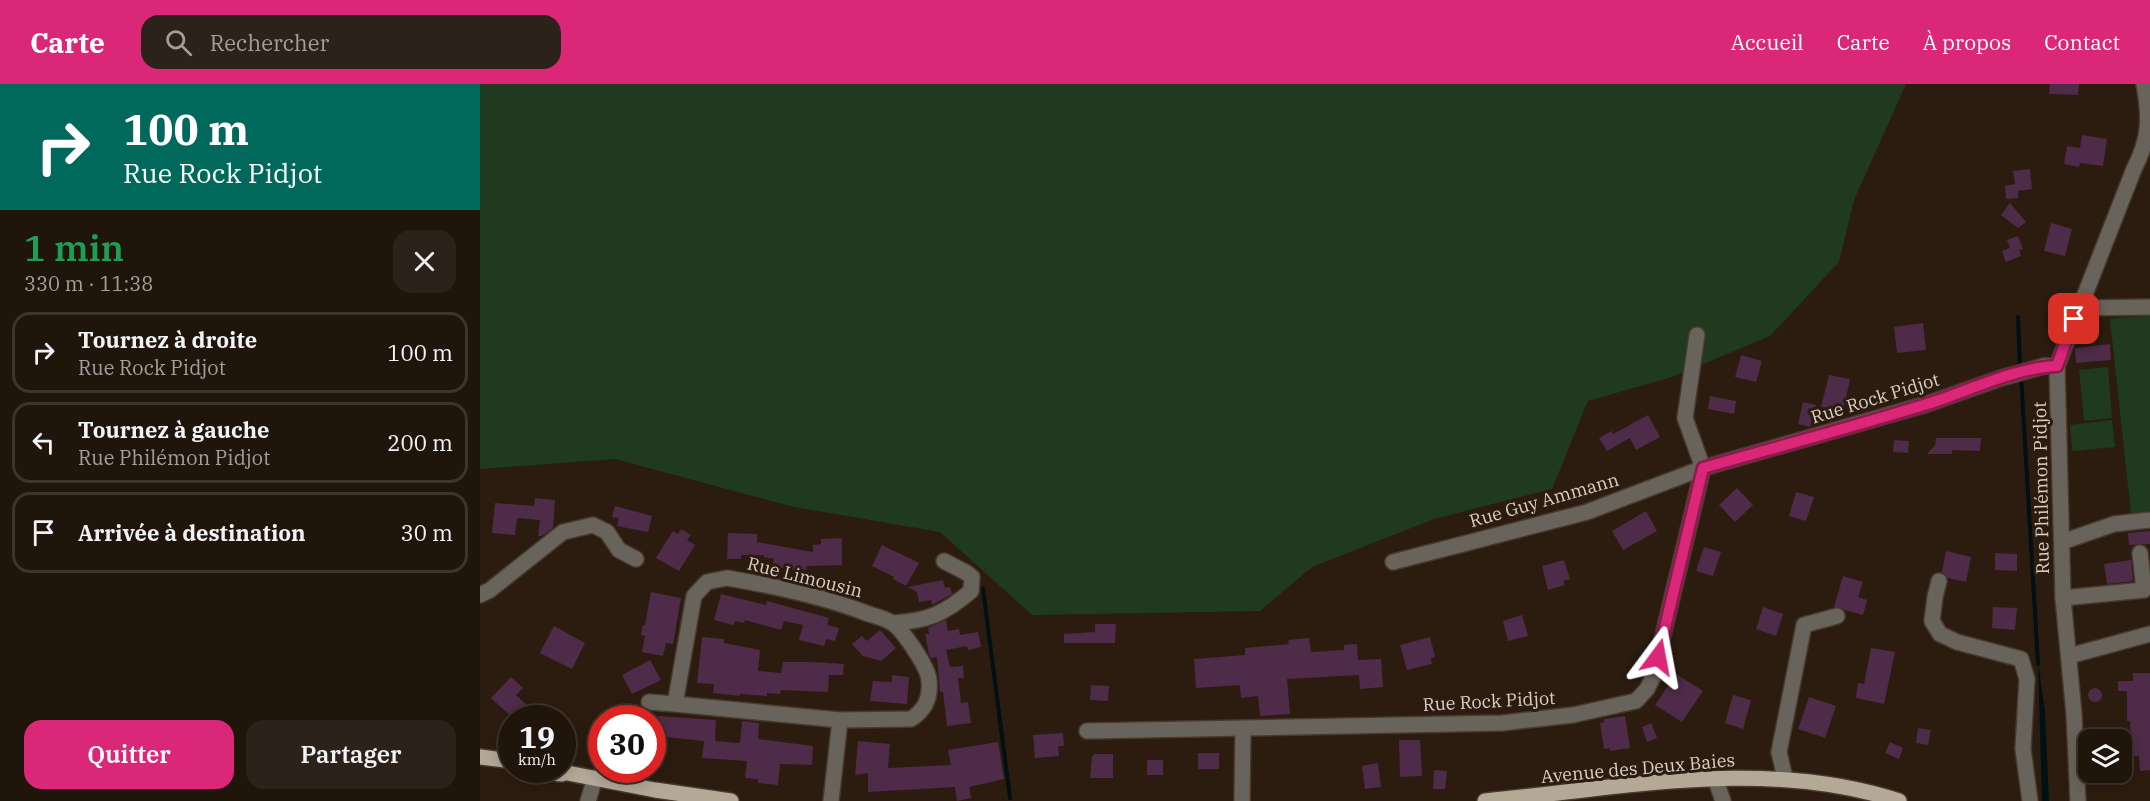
<!DOCTYPE html>
<html lang="fr">
<head>
<meta charset="utf-8">
<style>
	body { margin:0; font-family:"IBM Plex Serif",serif; background:#2d2219; color:#f1f3f6; height:100vh; display:flex; flex-direction:column; font-size:22px; white-space:nowrap }
	* { box-sizing:border-box; margin:0 }
	p { font-size:20px; color:#a29f9d }
	.icon { flex:none; width:33px; height:33px; fill:none; stroke:currentColor; stroke-width:2; stroke-linecap:round; stroke-linejoin:round }
	.map { position:relative; flex:1; overflow:hidden }
	.details { display:flex; flex-direction:column; background:#20150b; width:480px }
	.details>* { flex:none }
	.top-card { background:#00695c; color:#fff; overflow:hidden }
	.buttons { position:absolute; left:1598px; top:645px; display:grid; gap:12px }
	.buttons a { display:grid; place-items:center; width:54px; height:54px; border-radius:12px; background:#20150b; box-shadow:0 3px 15px #0003,0 0 0 2px #3d342c; font-size:30px }
	.speed { position:absolute; left:18px; top:621px; display:flex; gap:12px; font-size:30px; font-weight:700; text-align:center }
	.speed>* { display:grid; place-content:center; width:78px; height:78px; border-radius:50%; background:#20150b; box-shadow:0 3px 15px #0003,0 0 0 2px #3d342c; line-height:1 }
	.speed small { font-size:15px; font-weight:400 }
	.speed .limit { border:9px solid #d22; background:#fff; color:#111 }
	.pin { position:absolute; display:grid; place-items:center; width:51px; height:51px; color:#fff; margin:-26px; border-radius:12px; box-shadow:0 3px 9px #0006 }
	.me { position:absolute; width:66px; margin:-33px; rotate:13deg; stroke-linejoin:round; filter:drop-shadow(0 0 4px #0008) }
	.turn { display:flex; align-items:center; gap:21px; height:126px; padding:0 24px; font-size:27px }
	.turn .icon { width:78px; height:78px; stroke-width:2.5 }
	.turn b { display:block; font-size:42px; line-height:51px }
	.round { display:grid; place-items:center; flex:none; width:63px; height:63px; border-radius:18px; background:#2d2219 }
	.summary { display:flex; align-items:center; justify-content:space-between; height:102px; padding:0 24px }
	h1 { font-size:36px; font-weight:600; line-height:45px; color:#1e9e55 }
	.primary-button { display:flex; gap:12px; margin-top:auto; padding:12px 24px }
	.primary-button a { flex:1; height:69px; border-radius:18px; background:#db2777; color:#fff; font-size:24px; font-weight:600; line-height:69px; text-align:center }
	.primary-button a+a { background:#2d2219; color:#f1f3f6 }
	ul { padding:0; list-style:none }
	li { display:flex; align-items:center; gap:18px; height:81px; margin:0 12px 9px; padding:0 12px; border:3px solid #3d342c; border-radius:18px }
	li div { flex:1 }
	li b { display:block; font-size:22px }
	li em { font-style:normal }
	header { display:flex; align-items:center; gap:36px; box-sizing:border-box; height:84px; padding:0 30px; background:#db2777; color:#fff }
	header strong { font-size:28px }
	nav { display:flex; gap:33px; margin-inline-start:auto; font-size:21px }
	.search { width:420px; height:54px; background:#2d2219; display:flex; align-items:center; gap:15px; box-sizing:border-box; padding:0 21px; border-radius:18px; color:#a29f9d; font-size:22px }
	main { display:flex; flex:1; min-height:0 }
	.map>svg:first-child { display:block }
	.green { fill:#1f3a1f }
	.water { fill:#001013 }
	.lines { fill:none; stroke-linecap:round; stroke-linejoin:round }
	.stream { stroke:#001013; stroke-width:4 }
	.building { fill:#4e2b48 }
	.minor-casing { stroke:#47392c; stroke-width:18 }
	.major-casing { stroke:#47392c; stroke-width:18 }
	.minor { stroke:#69645b; stroke-width:15 }
	.major { stroke:#b4a997; stroke-width:15 }
	.route-casing { stroke:#8e194d; stroke-width:15 }
	.route { stroke:#db2777; stroke-width:10 }
	.labels { text-anchor:middle; dominant-baseline:central; stroke-width:6; stroke-linejoin:round; paint-order:stroke }
	.street-label { font-size:18px; fill:#dacfc7; stroke:#2b1c0f }
</style>
</head>
<body>
<header>
<strong>Carte</strong>
<div class="search"><svg class="icon" aria-label="search" viewBox="0 0 24 24"><circle cx="10" cy="10" r="6"/><path d="M15 15l6 6"/></svg>Rechercher</div>
<nav><a>Accueil</a><a>Carte</a><a>À propos</a><a>Contact</a></nav>
</header>
<main>
<section class="details">
<div class="top-card">
<div class="turn"><svg class="icon" aria-label="right" viewBox="0 0 24 24"><path d="M7 20v-9h11M14 6l5 5-5 5"/></svg><div><b>100 m</b>Rue Rock Pidjot</div></div>
</div>
<div class="summary"><div><h1>1 min</h1><p>330 m · 11:38</p></div><a class="round"><svg class="icon" aria-label="close" viewBox="0 0 24 24"><path d="M6 6l12 12M18 6L6 18"/></svg></a></div>
<ul>
<li><svg class="icon" aria-label="right" viewBox="0 0 24 24"><path d="M7 20v-9h11M14 6l5 5-5 5"/></svg><div><b>Tournez à droite</b><p>Rue Rock Pidjot</p></div><em>100 m</em></li>
<li><svg class="icon" aria-label="left" viewBox="0 0 24 24"><path d="M17 20v-9H6M10 6l-5 5 5 5"/></svg><div><b>Tournez à gauche</b><p>Rue Philémon Pidjot</p></div><em>200 m</em></li>
<li><svg class="icon" aria-label="arrive" viewBox="0 0 24 24"><path d="M6 21V4h12l-3 4 3 4H6"/></svg><div><b>Arrivée à destination</b></div><em>30 m</em></li>
</ul>
<div class="primary-button"><a>Quitter</a><a>Partager</a></div>
</section>
<div class="map">
<svg width="1670" height="717" viewBox="0 0 1670 717">
	<rect width="100%" height="100%" fill="#2b1c0f"/>
	<g class="green">
		<polygon points="0,0 1426,0 1374,116 1359,178 1290,252 1192,293 1108,317 1072,405 954,435 832,483 780,527 552,531 460,448 314,423 135,375 0,385"/>
		<polygon points="1670,231 1670,427 1651,430 1630,235"/>
		<polygon points="1628,283 1632,334 1604,337 1599,286"/>
		<polygon points="1632,336 1635,363 1592,367 1590,341"/>
	</g>
	<polygon class="water" points="1558,577 1565,628 1569,717 1562,717"/>
	<g class="lines">
		<g class="stream">
			<polyline points="1538,233 1540,284"/>
			<polyline points="1541,291 1558,580"/>
			<polyline points="503,505 530,714"/>
		</g>
	</g>
	<g class="building">
		<polygon points="1570,0 1599,0 1598,11 1569,10"/>
		<polygon points="1602,51 1627,55 1623,82 1600,79 1599,83 1584,80 1587,62 1600,64"/>
		<polygon points="1550,85 1552,105 1538,107 1538,114 1526,115 1525,102 1535,100 1533,87"/>
		<polygon points="1530,119 1546,138 1538,144 1521,131"/>
		<polygon points="1571,139 1592,145 1585,172 1564,167"/>
		<polygon points="1538,152 1543,165 1539,166 1541,172 1526,178 1522,167 1530,164 1527,156"/>
		<polygon points="1443,239 1446,266 1417,269 1414,243"/>
		<polygon points="1630,260 1631,276 1596,279 1595,264"/>
		<polygon points="1261,271 1282,277 1276,298 1255,293"/>
		<polygon points="1349,291 1370,295 1363,328 1341,323"/>
		<polygon points="1230,312 1256,317 1254,330 1228,325"/>
		<polygon points="1323,318 1336,321 1330,343 1318,340"/>
		<polygon points="1168,331 1180,353 1156,366 1150,354 1127,367 1119,354 1132,347 1133,350"/>
		<polygon points="1456,354 1501,354 1500,367 1472,366 1472,370 1447,370 1455,361"/>
		<polygon points="1414,356 1429,357 1428,369 1413,368"/>
		<polygon points="1257,404 1273,421 1255,438 1239,421"/>
		<polygon points="1316,408 1334,413 1326,437 1309,432"/>
		<polygon points="55,414 75,416 73,444 62,452 58,452 60,436 37,434 35,451 12,449 15,419 54,422"/>
		<polygon points="135,422 172,432 168,448 137,442 139,434 132,433"/>
		<polygon points="1166,427 1177,447 1143,466 1132,447"/>
		<polygon points="201,445 211,451 207,456 215,461 199,487 176,474 193,447 198,450"/>
		<polygon points="1670,447 1670,460 1649,461 1648,449"/>
		<polygon points="248,449 277,450 277,458 333,468 333,461 341,460 341,455 362,454 362,481 327,482 326,486 321,485 321,488 292,482 294,475 284,473 284,471 261,471 261,475 247,475"/>
		<polygon points="402,461 439,479 426,502 413,495 414,493 392,482"/>
		<polygon points="1224,463 1241,468 1233,492 1216,487"/>
		<polygon points="1466,467 1491,473 1486,498 1468,494 1462,488"/>
		<polygon points="1515,469 1537,470 1537,487 1515,486"/>
		<polygon points="1084,476 1090,495 1083,497 1085,501 1068,506 1062,482"/>
		<polygon points="1651,476 1653,497 1627,500 1624,480"/>
		<polygon points="1363,492 1383,498 1378,513 1387,516 1383,531 1354,523"/>
		<polygon points="463,496 465,504 470,503 472,510 452,521 451,516 439,518 437,508 428,503"/>
		<polygon points="171,508 201,514 193,560 186,559 183,572 162,568 165,552 161,551 163,541 165,541"/>
		<polygon points="241,510 286,521 287,517 349,534 347,541 359,544 355,557 346,555 344,562 319,556 323,541 304,537 301,546 265,536 264,539 255,537 254,541 234,536"/>
		<polygon points="1283,523 1303,530 1296,552 1276,545"/>
		<polygon points="1513,523 1537,524 1535,546 1512,544"/>
		<polygon points="1042,531 1048,552 1028,557 1023,537"/>
		<polygon points="466,536 468,547 479,545 480,551 498,548 501,563 488,566 487,562 466,566 470,583 483,582 484,594 478,594 481,619 488,618 491,639 467,642 463,608 460,608 457,573 451,574 449,570 445,550 449,550 448,544"/>
		<polygon points="615,540 636,540 635,559 584,559 584,550 615,548"/>
		<polygon points="74,542 105,559 92,585 60,569"/>
		<polygon points="400,546 416,564 401,577 383,572 372,560 382,552 387,557"/>
		<polygon points="222,553 244,555 244,559 280,566 278,587 301,589 303,578 329,578 349,579 349,581 351,579 364,580 363,591 349,591 348,608 301,606 300,610 287,609 287,612 260,610 260,612 233,609 234,600 217,599"/>
		<polygon points="950,553 955,573 951,574 952,580 927,586 920,561"/>
		<polygon points="829,554 831,568 864,566 864,561 877,560 878,576 901,575 903,603 880,605 879,591 807,595 810,630 780,632 778,612 761,614 760,601 716,604 714,575 765,571 765,564 809,560 808,556"/>
		<polygon points="1391,564 1415,568 1404,620 1376,614 1378,599 1384,600"/>
		<polygon points="170,576 181,596 152,610 142,591"/>
		<polygon points="1653,589 1670,589 1670,686 1660,687 1659,672 1651,672 1650,637 1647,637 1647,607 1638,607 1638,597 1653,597"/>
		<polygon points="1196,590 1223,607 1202,638 1175,621"/>
		<polygon points="412,591 429,593 427,620 390,617 393,597 412,598"/>
		<polygon points="31,593 43,604 36,611 49,623 38,634 33,634 11,614"/>
		<polygon points="611,601 629,602 628,617 610,616"/>
		<circle cx="1615" cy="611" r="7"/>
		<polygon points="1253,611 1271,616 1263,645 1245,639"/>
		<polygon points="1329,613 1356,622 1345,654 1318,645"/>
		<polygon points="178,632 236,636 235,657 260,659 262,637 279,639 278,655 333,662 332,681 300,680 298,701 278,699 278,695 265,694 267,677 222,674 224,657 186,653 186,657 177,657"/>
		<polygon points="1145,632 1150,664 1130,667 1130,664 1124,665 1120,639 1124,638 1124,635"/>
		<polygon points="1171,639 1177,654 1167,658 1162,643"/>
		<polygon points="1438,644 1451,646 1448,661 1436,659"/>
		<polygon points="583,649 584,662 578,662 579,672 555,674 553,651"/>
		<polygon points="919,656 940,656 942,692 920,693"/>
		<polygon points="378,657 410,660 408,684 471,681 468,666 518,658 524,695 489,703 491,714 477,717 475,703 388,708 388,689 375,691"/>
		<polygon points="1410,658 1423,664 1419,675 1405,669"/>
		<rect x="718" y="669" width="21" height="16"/>
		<polygon points="615,670 633,670 633,694 610,694 612,672"/>
		<rect x="667" y="676" width="16" height="15"/>
		<polygon points="898,679 901,703 885,705 882,682"/>
		<polygon points="954,686 967,687 965,705 953,705"/>
	</g>
	<g class="lines">
		<g class="minor-casing">
			<g id="minor">
				<polyline points="1601,224 1670,223"/>
				<polyline points="1582,458 1634,440 1670,436"/>
				<polyline points="913,478 1107,428 1223,384 1447,320 1521,294 1564,282 1577,282"/>
				<path d="M247,494C294,502 342,512 386,529C394,532 405,534 412,539C423,546 448,583 449,596C451,614 445,626 431,635L360,636L195,620L214,512L227,498Z"/>
				<polyline points="1459,497 1455,513 1452,537 1460,550 1477,558 1541,575 1547,595 1543,665 1550,717"/>
				<polyline points="0,511 10,506 83,448 113,441 127,448 139,466 156,475"/>
				<polyline points="1583,514 1664,506 1660,469"/>
				<path d="M413,539C448,537 464,530 491,507L492,493L487,489L464,477"/>
				<polyline points="1589,572 1670,550"/>
				<polyline points="169,618 195,620"/>
				<polyline points="607,647 1022,639 1093,631 1156,617 1167,605 1173,593 1223,384 1205,334 1217,251"/>
				<polyline points="1235,694 1243,717"/>
				<polyline points="1305,694 1299,668 1324,541 1357,532"/>
				<polyline points="108,717 115,694"/>
				<polyline points="351,717 360,636"/>
				<polyline points="762,717 763,644"/>
				<path d="M1598,717L1594,630L1583,514L1577,282L1654,85C1670,54 1670,34 1664,0"/>
			</g>
		</g>
		<g class="major-casing">
			<g id="major">
				<polyline points="0,673 32,677"/>
				<polyline points="40,686 82,690"/>
				<polyline points="72,686 175,706 251,717"/>
				<path d="M1005,717C1142,704 1285,673 1419,717"/>
			</g>
		</g>
		<use href="#minor" class="minor"/>
		<use href="#major" class="major"/>
	</g>
	<g class="lines">
		<g class="route-casing">
			<path id="route" d="M1178,573L1223,384C1297,363 1373,343 1447,320C1486,308 1537,283 1577,282L1594,235"/>
		</g>
		<use href="#route" class="route"/>
	</g>
	<g class="labels">
		<g class="street-label">
			<text transform="translate(1395 314) rotate(-17)">Rue Rock Pidjot</text>
			<text transform="translate(1561 404) rotate(-91)">Rue Philémon Pidjot</text>
			<text transform="translate(1064 416) rotate(-16)">Rue Guy Ammann</text>
			<text transform="translate(325 493) rotate(14)">Rue Limousin</text>
			<text transform="translate(1009 617) rotate(-3)">Rue Rock Pidjot</text>
			<text transform="translate(1158 684) rotate(-5)">Avenue des Deux Baies</text>
		</g>
	</g>
</svg>
<div class="buttons">
<a><svg class="icon" aria-label="layers" viewBox="0 0 24 24"><path d="M12 4l9 5-9 5-9-5zM3 14l9 5 9-5"/></svg></a>
</div>
<div class="speed"><div>19<small>km/h</small></div><div class="limit">30</div></div>
<div class="pin" style="left:1594px;top:235px;background:#d93025"><svg class="icon" aria-label="arrive" viewBox="0 0 24 24"><path d="M6 21V4h12l-3 4 3 4H6"/></svg></div>
<svg class="me" style="left:1178px;top:573px" viewBox="-20 -20 40 40"><path d="M0-17L14 15 0 8-14 15z" fill="#db2777" stroke="#fff" stroke-width="4"/></svg>
</div>
</main>
</body>
</html>
